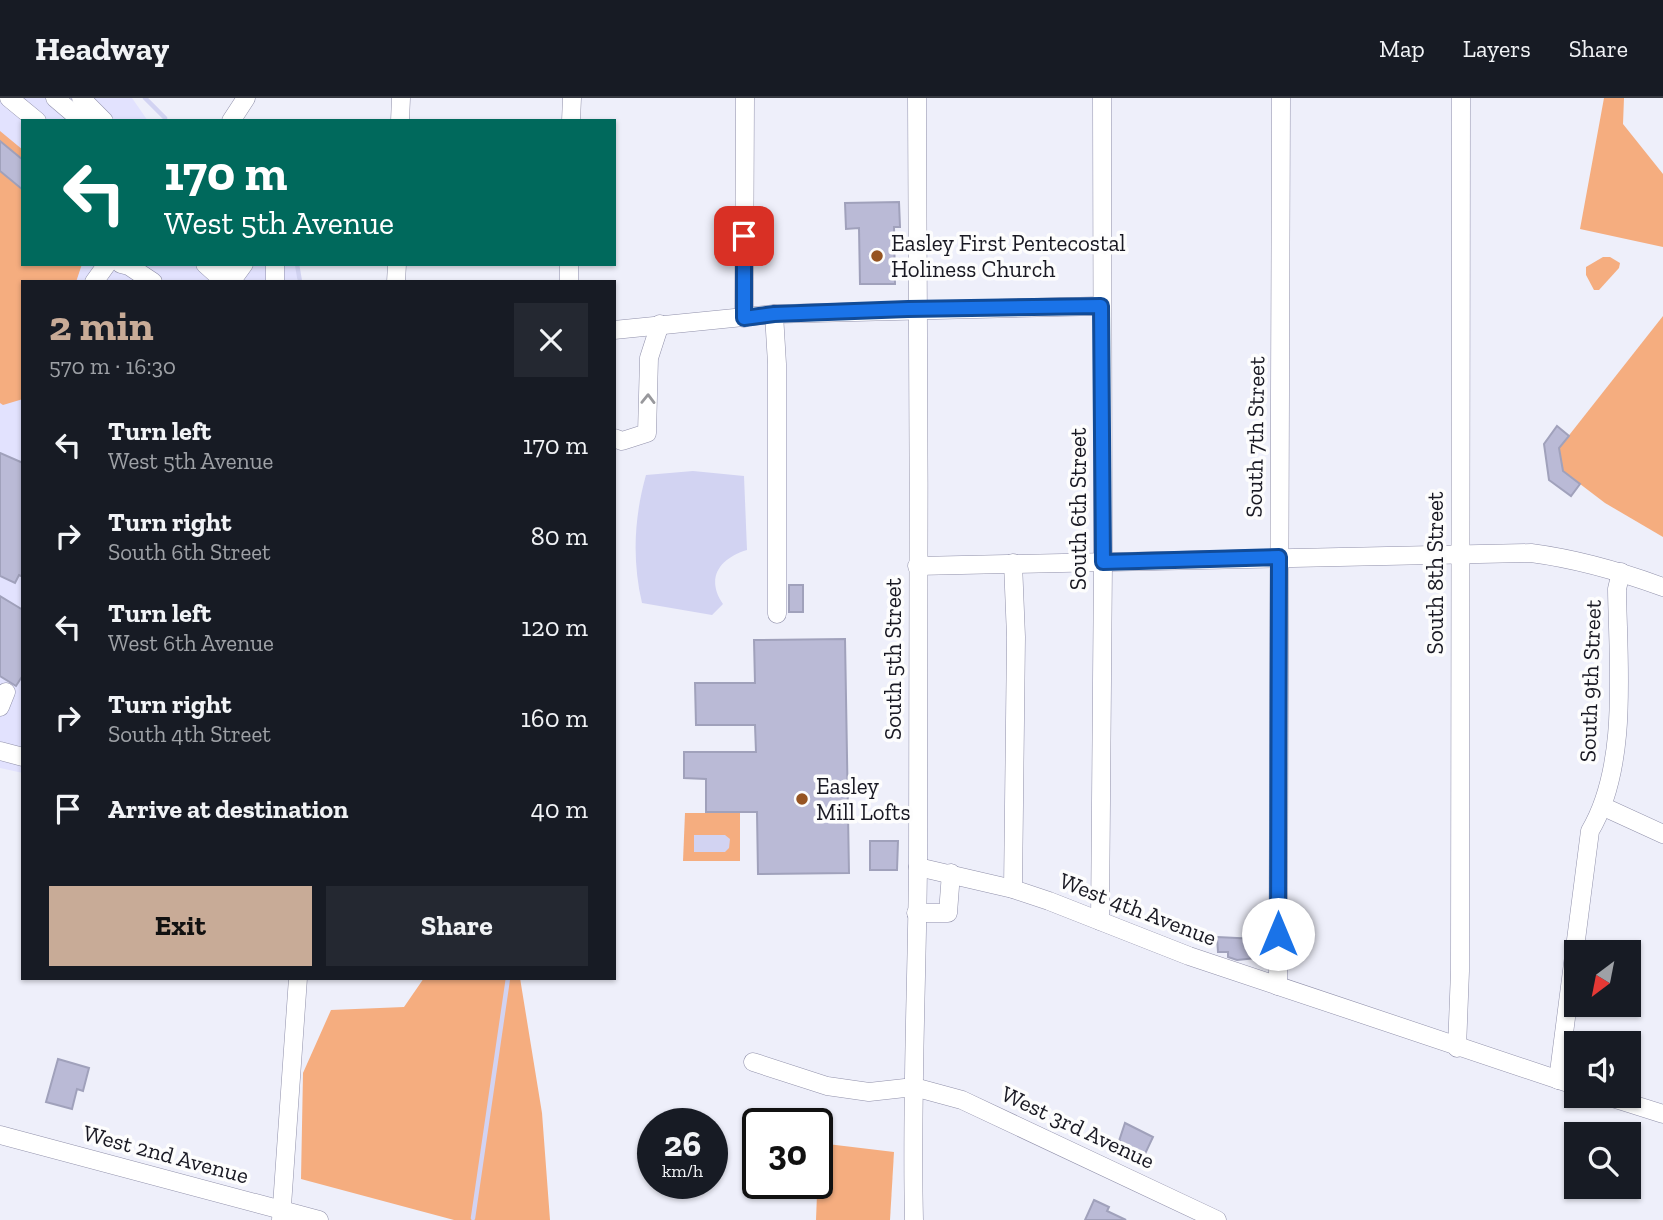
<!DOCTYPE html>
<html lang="en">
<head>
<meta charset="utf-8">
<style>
	body { margin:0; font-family:"Zilla Slab",serif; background:#242831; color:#f1f3f6; height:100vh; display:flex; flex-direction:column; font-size:26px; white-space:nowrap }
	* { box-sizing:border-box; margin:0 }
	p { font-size:23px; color:#9ea1a6 }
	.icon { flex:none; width:38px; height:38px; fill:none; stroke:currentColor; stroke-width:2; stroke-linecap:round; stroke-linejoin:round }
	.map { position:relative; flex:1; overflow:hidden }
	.side { position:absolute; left:21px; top:182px; width:595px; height:700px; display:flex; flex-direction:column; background:#171b24; border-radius:0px; box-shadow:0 2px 5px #0004 }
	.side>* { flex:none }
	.top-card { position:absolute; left:21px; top:21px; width:595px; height:147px; border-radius:0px; box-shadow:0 2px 5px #0004; background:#00695c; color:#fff; overflow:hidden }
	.needle { width:46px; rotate:212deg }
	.buttons { position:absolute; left:1564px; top:842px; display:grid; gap:14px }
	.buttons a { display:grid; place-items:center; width:77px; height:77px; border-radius:0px; background:#171b24; box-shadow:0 2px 5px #0004; font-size:35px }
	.speed { position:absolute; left:637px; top:1010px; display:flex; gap:14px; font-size:35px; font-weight:700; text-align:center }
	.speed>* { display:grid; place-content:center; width:91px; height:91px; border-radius:50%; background:#171b24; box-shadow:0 2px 5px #0004; line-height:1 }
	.speed small { font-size:18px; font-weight:400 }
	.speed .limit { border:4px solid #111; border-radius:10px; background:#fff; color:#111 }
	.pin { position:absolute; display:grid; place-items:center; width:60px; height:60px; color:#fff; margin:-30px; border-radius:14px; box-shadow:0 4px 10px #0006 }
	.me { position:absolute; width:77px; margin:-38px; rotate:0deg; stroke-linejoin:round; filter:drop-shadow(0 0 5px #0008) }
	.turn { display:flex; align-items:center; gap:24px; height:147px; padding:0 28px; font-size:32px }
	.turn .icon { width:91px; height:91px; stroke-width:2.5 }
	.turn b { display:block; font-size:49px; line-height:60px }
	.round { display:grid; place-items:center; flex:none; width:74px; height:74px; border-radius:0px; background:#242831 }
	.overview { display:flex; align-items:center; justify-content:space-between; height:119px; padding:0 28px }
	h1 { font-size:42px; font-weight:800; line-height:52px; color:#c8ab97 }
	.action { display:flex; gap:14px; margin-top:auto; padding:14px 28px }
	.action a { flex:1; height:80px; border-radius:0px; background:#c8ab97; color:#111; font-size:28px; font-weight:800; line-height:80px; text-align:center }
	.action a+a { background:#242831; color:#f1f3f6 }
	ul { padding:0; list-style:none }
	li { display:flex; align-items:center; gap:21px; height:91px; padding:0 28px }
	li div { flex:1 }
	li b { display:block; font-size:26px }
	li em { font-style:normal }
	header { display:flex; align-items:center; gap:42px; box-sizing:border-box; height:98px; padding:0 35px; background:#171b24; border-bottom:2px solid #363941 }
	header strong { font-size:33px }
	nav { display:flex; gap:38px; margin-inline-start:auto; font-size:24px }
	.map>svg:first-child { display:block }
	.built { fill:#e2e2fe }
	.green { fill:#f5ad7f }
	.water { fill:#d2d3f2 }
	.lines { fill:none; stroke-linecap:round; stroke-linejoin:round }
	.stream { stroke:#d2d3f2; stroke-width:4.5 }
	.building { fill:#babad6; stroke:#a0a1bb; stroke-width:2 }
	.minor-casing { stroke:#9090aa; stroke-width:19 }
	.minor { stroke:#fff; stroke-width:18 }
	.oneway { stroke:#98989c }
	.route-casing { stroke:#114b97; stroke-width:18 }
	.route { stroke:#1a73e8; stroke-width:12 }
	.poi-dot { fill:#965422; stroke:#fdfdfd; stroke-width:2.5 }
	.labels { text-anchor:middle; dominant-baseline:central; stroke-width:7; stroke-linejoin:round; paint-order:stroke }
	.poi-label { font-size:23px; fill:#191923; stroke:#fdfdfd; text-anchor:start }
	.street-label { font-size:23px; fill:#191923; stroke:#fdfdfd }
</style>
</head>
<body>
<header>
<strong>Headway</strong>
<nav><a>Map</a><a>Layers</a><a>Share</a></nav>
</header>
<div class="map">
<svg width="1663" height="1122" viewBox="0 0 1663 1122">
	<rect width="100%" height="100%" fill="#eeeffa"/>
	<polygon class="built" points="0,0 132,0 148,23 23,23 23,166 297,166 297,184 23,184 23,675 0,670"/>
	<g class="green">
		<polygon points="1604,0 1624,0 1623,26 1663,76 1663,149 1580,131"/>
		<polygon points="0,33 23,52 23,166 82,166 76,184 23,184 23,301 3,307 0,305"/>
		<polygon points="1603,159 1610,159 1620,165 1619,170 1599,192 1594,192 1586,177 1586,169"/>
		<polygon points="1663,218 1663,439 1605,405 1563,373 1559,350"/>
		<polygon points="685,715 740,715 740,763 683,763"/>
		<polygon points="424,880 520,880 542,1015 550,1122 454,1122 301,1081 303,975 331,912 404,909"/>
		<polygon points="819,1045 894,1054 890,1122 816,1122"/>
	</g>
	<g class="water">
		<path d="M693,373L744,378L747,452C720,460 705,480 723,506L712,517L642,505C632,462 634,420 646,377Z"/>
		<polygon points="694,737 725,737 730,741 729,750 725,754 694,754"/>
	</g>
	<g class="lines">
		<g class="stream">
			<polyline points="145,0 165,20"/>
			<polyline points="297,166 300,184"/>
			<polyline points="473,1120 508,880"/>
		</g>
	</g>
	<g class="building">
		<polygon points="0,43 23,62 23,92 0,73"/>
		<polygon points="899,104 900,129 894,129 895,186 860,186 859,130 846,131 845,105"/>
		<polygon points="1557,328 1569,338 1559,350 1563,373 1580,386 1571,398 1549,382 1544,346"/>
		<polygon points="0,355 23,365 23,479 19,477 15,485 0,478"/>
		<rect x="789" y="487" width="14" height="27"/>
		<polygon points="0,498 23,512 23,577 16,588 0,578"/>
		<polygon points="845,541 849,775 758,776 757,714 706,714 706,681 684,680 684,654 756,654 755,627 696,627 695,585 755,585 754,542"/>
		<polygon points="870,743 898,743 897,772 870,772"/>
		<polygon points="1217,839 1256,841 1256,860 1237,862 1228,859 1228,854 1218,854"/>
		<polygon points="58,961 89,970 83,993 77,991 72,1011 46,1004"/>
		<polygon points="1125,1025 1153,1039 1145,1056 1119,1043"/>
		<polygon points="1094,1102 1109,1109 1107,1113 1126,1122 1085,1122"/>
	</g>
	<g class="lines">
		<g class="minor-casing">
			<g id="minor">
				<polyline points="9,0 37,23"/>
				<polyline points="55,0 82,23"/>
				<polyline points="81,0 104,23"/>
				<polyline points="231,23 246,0"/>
				<polyline points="400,23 401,0"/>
				<polyline points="571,23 572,0"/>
				<polyline points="121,166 129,168 153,184"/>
				<polyline points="205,166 215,175 236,177 244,166"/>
				<polyline points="94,184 107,166"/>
				<polyline points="275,184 275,166"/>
				<polyline points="396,184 397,166"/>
				<polyline points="569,184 569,166"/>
				<polyline points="774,216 777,266 777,516"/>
				<polyline points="744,220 745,0"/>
				<polyline points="614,232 774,216 1101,208"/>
				<polyline points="614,340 622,343 647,335 649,260 660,226"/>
				<polyline points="1013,465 1016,539 1013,791"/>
				<path d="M917,468L1531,455C1577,461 1619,473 1663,489"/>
				<polyline points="0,609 6,594"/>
				<polyline points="0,653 23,659"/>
				<polyline points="1604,709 1663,736"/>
				<polyline points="918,769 1013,791 1049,803 1189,858 1577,988"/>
				<polyline points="916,815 948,815 951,775"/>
				<polyline points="1100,823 1103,464 1102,0"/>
				<polyline points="1278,888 1281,0"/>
				<polyline points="1457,950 1460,873 1461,0"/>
				<polyline points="753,964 827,988 869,994 914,989 962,1002 1217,1122"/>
				<path d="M1558,982L1590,733C1629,667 1618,567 1617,491L1621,474"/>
				<polyline points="1606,998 1663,1016"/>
				<polyline points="0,1037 319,1122"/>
				<polyline points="281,1122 298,880"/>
				<path d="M914,1122C911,1004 917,885 918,767C919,511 919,256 917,0"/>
			</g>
		</g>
		<use href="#minor" class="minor"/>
	</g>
	<defs><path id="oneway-chevron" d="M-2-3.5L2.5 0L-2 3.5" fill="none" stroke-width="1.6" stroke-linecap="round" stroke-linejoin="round" transform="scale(1.75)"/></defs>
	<use class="oneway" href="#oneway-chevron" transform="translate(648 301) rotate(-89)"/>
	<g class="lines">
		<g class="route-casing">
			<polyline id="route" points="744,138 744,220 774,216 908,211 1101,208 1103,464 1279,459 1278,836"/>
		</g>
		<use href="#route" class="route"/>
	</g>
	<g class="poi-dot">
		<circle cx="877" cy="158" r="7"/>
		<circle cx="802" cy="701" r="7"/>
	</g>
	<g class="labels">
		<g class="poi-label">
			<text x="891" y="145">Easley First Pentecostal<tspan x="891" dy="26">Holiness Church</tspan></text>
			<text x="816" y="688">Easley<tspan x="816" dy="26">Mill Lofts</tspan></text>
		</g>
		<g class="street-label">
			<text transform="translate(1255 339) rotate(-89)">South 7th Street</text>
			<text transform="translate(1078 411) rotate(-90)">South 6th Street</text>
			<text transform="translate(1435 475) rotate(-90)">South 8th Street</text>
			<text transform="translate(893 561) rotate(-90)">South 5th Street</text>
			<text transform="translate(1590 583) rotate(-88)">South 9th Street</text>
			<text transform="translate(1138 811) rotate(21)">West 4th Avenue</text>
			<text transform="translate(1078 1029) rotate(25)">West 3rd Avenue</text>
			<text transform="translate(166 1056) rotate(15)">West 2nd Avenue</text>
		</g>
	</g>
</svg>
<div class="buttons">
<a><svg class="needle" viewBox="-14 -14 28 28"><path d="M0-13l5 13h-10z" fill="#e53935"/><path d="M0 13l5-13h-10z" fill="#9ea1a6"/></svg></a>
<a><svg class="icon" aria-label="sound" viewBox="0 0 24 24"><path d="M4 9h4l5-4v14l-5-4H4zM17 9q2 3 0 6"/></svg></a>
<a><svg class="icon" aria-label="search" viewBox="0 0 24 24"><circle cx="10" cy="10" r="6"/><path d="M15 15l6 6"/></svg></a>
</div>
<div class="speed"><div>26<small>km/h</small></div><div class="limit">30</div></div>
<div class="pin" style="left:744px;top:138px;background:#d93025"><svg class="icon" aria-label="arrive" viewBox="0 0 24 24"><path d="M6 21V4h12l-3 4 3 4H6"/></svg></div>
<svg class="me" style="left:1278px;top:836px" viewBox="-20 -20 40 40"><circle r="19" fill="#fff"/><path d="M0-13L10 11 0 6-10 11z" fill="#1a73e8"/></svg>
<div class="top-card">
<div class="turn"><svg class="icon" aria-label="left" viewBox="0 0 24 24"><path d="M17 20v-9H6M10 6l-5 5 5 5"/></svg><div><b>170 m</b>West 5th Avenue</div></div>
</div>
<section class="side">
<div class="overview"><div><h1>2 min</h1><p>570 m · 16:30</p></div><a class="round"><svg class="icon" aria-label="close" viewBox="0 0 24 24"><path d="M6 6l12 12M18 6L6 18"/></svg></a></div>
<ul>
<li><svg class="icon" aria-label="left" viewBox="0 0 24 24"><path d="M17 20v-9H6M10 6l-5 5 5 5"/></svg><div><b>Turn left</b><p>West 5th Avenue</p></div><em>170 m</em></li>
<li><svg class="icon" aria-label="right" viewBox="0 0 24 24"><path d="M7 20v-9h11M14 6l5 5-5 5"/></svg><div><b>Turn right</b><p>South 6th Street</p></div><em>80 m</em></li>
<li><svg class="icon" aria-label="left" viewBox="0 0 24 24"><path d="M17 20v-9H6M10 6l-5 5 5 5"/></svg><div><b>Turn left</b><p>West 6th Avenue</p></div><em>120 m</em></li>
<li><svg class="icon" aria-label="right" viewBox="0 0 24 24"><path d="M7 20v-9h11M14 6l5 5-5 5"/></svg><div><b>Turn right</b><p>South 4th Street</p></div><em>160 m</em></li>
<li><svg class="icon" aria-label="arrive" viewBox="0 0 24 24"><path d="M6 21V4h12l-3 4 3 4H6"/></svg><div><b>Arrive at destination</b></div><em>40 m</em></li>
</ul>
<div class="action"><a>Exit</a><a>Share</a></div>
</section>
</div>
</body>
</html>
